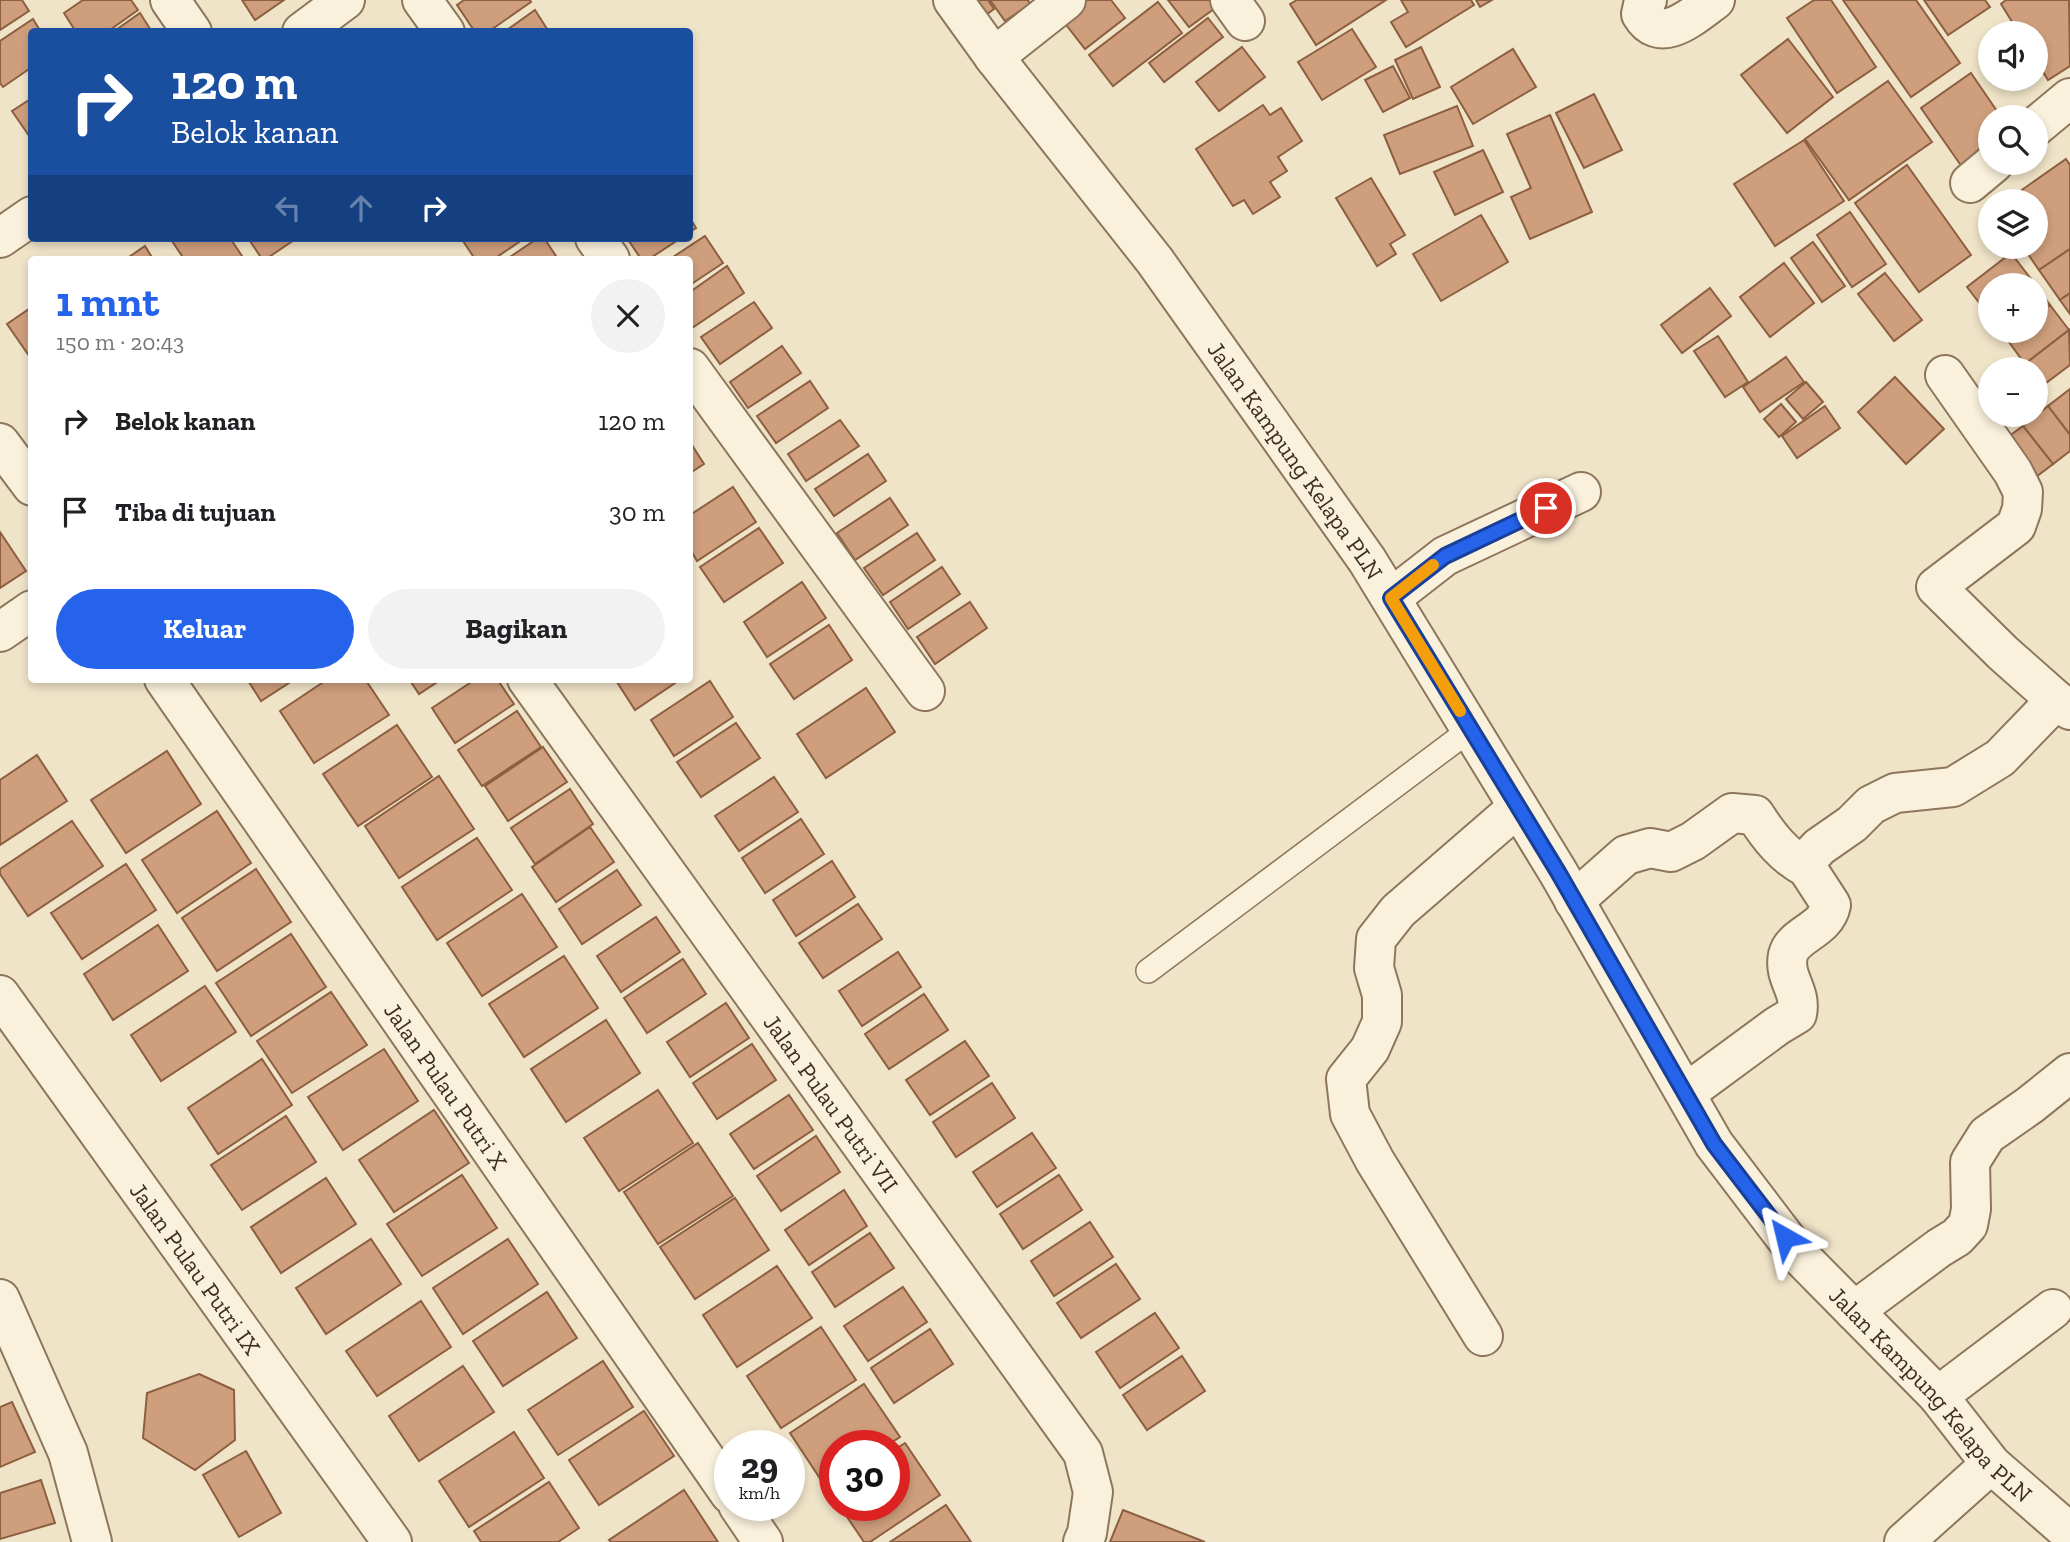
<!DOCTYPE html>
<html lang="id">
<head>
<meta charset="utf-8">
<style>
	body { margin:0; font-family:"Zilla Slab",serif; background:#f2f2f2; color:#202124; height:100vh; display:flex; flex-direction:column; font-size:26px; white-space:nowrap }
	* { box-sizing:border-box; margin:0 }
	p { font-size:23px; color:#757577 }
	.icon { flex:none; width:38px; height:38px; fill:none; stroke:currentColor; stroke-width:2; stroke-linecap:round; stroke-linejoin:round }
	.map { position:relative; flex:1; overflow:hidden }
	.side { position:absolute; left:28px; top:256px; width:665px; height:427px; display:flex; flex-direction:column; background:#fff; border-radius:7px; box-shadow:0 4px 10px #0003 }
	.side>* { flex:none }
	.hud { position:absolute; left:28px; top:28px; width:665px; height:214px; border-radius:7px; box-shadow:0 4px 10px #0003; background:#1a4fa0; color:#fff; overflow:hidden }
	.buttons { position:absolute; left:1978px; top:21px; display:grid; gap:14px }
	.buttons a { display:grid; place-items:center; width:70px; height:70px; border-radius:50%; background:#fff; box-shadow:0 4px 10px #0003; font-size:35px }
	.speed { position:absolute; left:714px; top:1430px; display:flex; gap:14px; font-size:35px; font-weight:700; text-align:center }
	.speed>* { display:grid; place-content:center; width:91px; height:91px; border-radius:50%; background:#fff; box-shadow:0 4px 10px #0003; line-height:1 }
	.speed small { font-size:18px; font-weight:400 }
	.speed .limit { border:10px solid #d22; background:#fff; color:#111 }
	.pin { position:absolute; display:grid; place-items:center; width:60px; height:60px; color:#fff; margin:-30px; border:4px solid #fff; border-radius:50%; box-shadow:0 2px 7px #0007 }
	.me { position:absolute; width:77px; margin:-38px; rotate:323deg; stroke-linejoin:round; filter:drop-shadow(0 0 5px #0008) }
	.turn { display:flex; align-items:center; gap:24px; height:147px; padding:0 28px; font-size:32px }
	.turn .icon { width:91px; height:91px; stroke-width:2.5 }
	.turn b { display:block; font-size:49px; line-height:60px }
	.lanes { display:flex; align-items:center; height:66px; padding:0 28px; background:#0003; justify-content:center; gap:35px; direction:ltr }
	.lanes .off { opacity:.35 }
	.round { display:grid; place-items:center; flex:none; width:74px; height:74px; border-radius:37px; background:#f2f2f2 }
	.summary { display:flex; align-items:center; justify-content:space-between; height:119px; padding:0 28px }
	h1 { font-size:42px; font-weight:700; line-height:52px; color:#2563eb }
	.primary-button { display:flex; gap:14px; margin-top:auto; padding:14px 28px }
	.primary-button a { flex:1; height:80px; border-radius:42px; background:#2563eb; color:#fff; font-size:28px; font-weight:700; line-height:80px; text-align:center }
	.primary-button a+a { background:#f2f2f2; color:#202124 }
	ul { padding:0; list-style:none }
	li { display:flex; align-items:center; gap:21px; height:91px; padding:0 28px }
	li div { flex:1 }
	li b { display:block; font-size:26px }
	li em { font-style:normal }
	.map>svg:first-child { display:block }
	.building { fill:#cf9f7d; stroke:#8d5f41; stroke-width:2 }
	.lines { fill:none; stroke-linecap:round; stroke-linejoin:round }
	.lane-casing { stroke:#8d765c; stroke-width:26 }
	.street-casing { stroke:#8d765c; stroke-width:42 }
	.lane { stroke:#faf1dc; stroke-width:23 }
	.street { stroke:#faf1dc; stroke-width:38 }
	.route-casing { stroke:#184099; stroke-width:18 }
	.route { stroke:#2563eb; stroke-width:12 }
	.slow { stroke:#f59e0b; stroke-width:12 }
	.labels { text-anchor:middle; dominant-baseline:central; stroke-width:7; stroke-linejoin:round; paint-order:stroke }
	.street-label { font-size:24px; fill:#3d2e20; stroke:#f7eed8 }
</style>
</head>
<body>
<div class="map">
<svg width="2070" height="1542" viewBox="0 0 2070 1542">
	<rect width="100%" height="100%" fill="#f0e4c8"/>
	<g class="building">
		<polygon points="0,0 22,0 29,11 0,30"/>
		<polygon points="83,0 131,0 138,10 107,32 76,32 64,13"/>
		<polygon points="242,0 284,0 255,20"/>
		<polygon points="464,0 530,0 531,2 488,32 475,32 457,5"/>
		<polygon points="955,0 988,0 994,9 973,24"/>
		<polygon points="990,0 1028,0 1030,4 1005,21"/>
		<polygon points="1083,0 1111,0 1125,18 1085,49 1060,17"/>
		<polygon points="1168,0 1214,0 1218,6 1189,27"/>
		<polygon points="1297,0 1386,0 1316,45 1290,4"/>
		<polygon points="1401,0 1471,0 1474,5 1406,47 1391,22 1408,12"/>
		<polygon points="1476,0 1492,0 1480,7"/>
		<polygon points="1814,0 1831,0 1876,67 1837,93 1787,18"/>
		<polygon points="1843,0 1916,0 1960,63 1911,97"/>
		<polygon points="1924,0 1985,0 1990,7 1948,35"/>
		<polygon points="2006,0 2069,0 2070,66 2048,80 2035,59 2035,33 2019,33 2001,4"/>
		<polygon points="1158,2 1182,33 1113,86 1089,55"/>
		<polygon points="535,10 549,32 504,32"/>
		<polygon points="140,13 152,32 113,32"/>
		<polygon points="1208,18 1223,37 1164,82 1149,63"/>
		<polygon points="33,19 41,32 32,32 32,67 3,87 0,83 0,41"/>
		<polygon points="1352,29 1376,67 1322,100 1298,62"/>
		<polygon points="1788,39 1833,97 1787,133 1741,75"/>
		<polygon points="1242,47 1265,77 1219,111 1196,82"/>
		<polygon points="1421,47 1440,87 1413,99 1395,60"/>
		<polygon points="1513,49 1536,87 1473,124 1451,87"/>
		<polygon points="1393,66 1410,98 1383,112 1365,80"/>
		<polygon points="1971,73 2001,117 1990,117 1990,149 1962,167 1921,108"/>
		<polygon points="1888,81 1932,142 1849,200 1805,139"/>
		<polygon points="1594,94 1622,150 1584,168 1556,113"/>
		<polygon points="32,98 32,140 12,111"/>
		<polygon points="1263,105 1270,115 1281,108 1302,141 1278,157 1287,171 1270,182 1280,197 1253,214 1244,200 1233,206 1196,149"/>
		<polygon points="1457,106 1473,146 1400,174 1384,135"/>
		<polygon points="1550,115 1592,212 1530,239 1511,197 1531,188 1507,134"/>
		<polygon points="1804,140 1844,201 1775,246 1734,184"/>
		<polygon points="1483,150 1503,192 1455,215 1434,172"/>
		<polygon points="2066,159 2070,165 2070,249 2039,270 2023,247 2035,247 2035,201 2006,201"/>
		<polygon points="1907,165 1971,255 1919,292 1855,203"/>
		<polygon points="1371,178 1405,235 1390,244 1396,254 1377,266 1336,198"/>
		<polygon points="1850,212 1886,264 1852,287 1817,235"/>
		<polygon points="1481,215 1508,262 1441,301 1413,254"/>
		<polygon points="690,218 696,228 690,232"/>
		<polygon points="705,236 723,263 690,285 690,259 670,259"/>
		<polygon points="170,238 230,238 244,259 184,259"/>
		<polygon points="248,238 297,238 266,259 262,259"/>
		<polygon points="461,238 525,238 494,259 475,259"/>
		<polygon points="538,238 544,238 558,259 507,259"/>
		<polygon points="627,238 681,238 649,259 641,259"/>
		<polygon points="1813,242 1845,286 1822,302 1791,258"/>
		<polygon points="145,246 153,259 126,259"/>
		<polygon points="2070,249 2070,293 2060,300 2039,270"/>
		<polygon points="2011,253 2031,279 2023,285 1990,285 1990,311 1987,313 1967,287"/>
		<polygon points="1784,263 1814,303 1770,337 1740,297"/>
		<polygon points="727,266 744,293 692,328 690,324 690,292"/>
		<polygon points="1885,273 1922,320 1894,341 1858,294"/>
		<polygon points="2031,279 2050,305 2035,316 2035,285 2023,285"/>
		<polygon points="1710,288 1731,316 1682,353 1661,325"/>
		<polygon points="2070,293 2070,314 2060,300"/>
		<polygon points="754,302 772,328 720,364 701,337"/>
		<polygon points="2050,305 2069,330 2025,364 2006,338 2016,331 2035,331 2035,316"/>
		<polygon points="32,307 32,360 7,324"/>
		<polygon points="2069,330 2070,365 2042,386 2035,377 2035,369 2030,369 2025,364"/>
		<polygon points="2001,331 2016,331 2006,338"/>
		<polygon points="1718,336 1748,382 1725,397 1694,351"/>
		<polygon points="782,346 801,373 748,408 730,382"/>
		<polygon points="1786,357 1804,382 1760,412 1743,387"/>
		<polygon points="1895,377 1944,429 1906,464 1858,412"/>
		<polygon points="810,381 828,408 776,443 757,416"/>
		<polygon points="1806,382 1823,402 1803,419 1786,399"/>
		<polygon points="2070,389 2070,435 2048,406"/>
		<polygon points="1781,404 1796,422 1779,437 1764,419"/>
		<polygon points="1825,406 1840,428 1797,458 1782,436"/>
		<polygon points="2048,406 2070,435 2070,451 2053,464 2023,426"/>
		<polygon points="840,420 859,446 806,481 788,454"/>
		<polygon points="2023,426 2053,464 2028,483 1997,445"/>
		<polygon points="690,442 704,464 690,473"/>
		<polygon points="868,454 886,481 834,516 815,489"/>
		<polygon points="733,487 756,522 697,561 690,549 690,515"/>
		<polygon points="890,498 908,525 855,560 837,533"/>
		<polygon points="759,528 783,563 724,602 700,567"/>
		<polygon points="0,532 26,571 0,588"/>
		<polygon points="917,533 935,560 883,595 864,568"/>
		<polygon points="942,567 960,594 908,629 890,602"/>
		<polygon points="802,582 826,618 767,657 744,622"/>
		<polygon points="970,602 987,628 935,664 917,637"/>
		<polygon points="829,625 852,660 794,699 770,664"/>
		<polygon points="247,679 295,679 261,701"/>
		<polygon points="328,679 365,679 389,715 314,763 280,711"/>
		<polygon points="409,679 442,679 419,694"/>
		<polygon points="476,679 497,679 514,704 455,743 432,708"/>
		<polygon points="615,679 681,679 635,710"/>
		<polygon points="710,681 733,717 674,756 651,720"/>
		<polygon points="866,688 895,732 826,778 797,734"/>
		<polygon points="517,711 541,747 482,786 458,750"/>
		<polygon points="736,723 760,758 701,797 677,762"/>
		<polygon points="397,725 432,777 358,826 323,774"/>
		<polygon points="543,747 567,782 508,821 485,786"/>
		<polygon points="167,751 201,804 126,853 91,800"/>
		<polygon points="37,755 67,801 0,845 0,780"/>
		<polygon points="439,776 474,829 399,878 365,826"/>
		<polygon points="774,777 798,812 739,851 715,816"/>
		<polygon points="570,789 593,824 535,864 511,828"/>
		<polygon points="217,811 251,863 177,913 142,860"/>
		<polygon points="801,819 824,854 765,893 742,858"/>
		<polygon points="72,821 103,866 28,916 0,874 0,869"/>
		<polygon points="590,827 614,862 556,902 532,867"/>
		<polygon points="477,838 512,890 437,940 402,887"/>
		<polygon points="832,861 855,897 796,936 773,900"/>
		<polygon points="126,864 156,910 82,959 51,913"/>
		<polygon points="256,869 291,922 217,971 182,918"/>
		<polygon points="617,870 641,905 582,944 559,909"/>
		<polygon points="522,894 557,947 482,996 447,943"/>
		<polygon points="858,904 882,939 823,978 799,943"/>
		<polygon points="656,917 680,952 621,992 597,956"/>
		<polygon points="158,925 188,971 113,1020 84,974"/>
		<polygon points="291,934 326,987 251,1036 216,983"/>
		<polygon points="898,952 921,987 862,1026 839,991"/>
		<polygon points="564,956 598,1008 524,1057 489,1004"/>
		<polygon points="683,959 706,994 647,1033 624,998"/>
		<polygon points="205,986 236,1032 161,1081 131,1035"/>
		<polygon points="331,992 367,1045 292,1093 257,1041"/>
		<polygon points="924,994 948,1030 889,1069 865,1034"/>
		<polygon points="726,1003 749,1038 690,1077 667,1042"/>
		<polygon points="606,1020 640,1073 566,1122 531,1069"/>
		<polygon points="965,1041 989,1076 930,1115 906,1080"/>
		<polygon points="752,1044 776,1080 717,1119 693,1083"/>
		<polygon points="384,1049 418,1101 343,1150 308,1097"/>
		<polygon points="262,1059 292,1105 218,1154 188,1108"/>
		<polygon points="992,1083 1015,1118 956,1157 933,1122"/>
		<polygon points="658,1090 693,1143 619,1191 584,1138"/>
		<polygon points="789,1095 813,1130 754,1169 730,1134"/>
		<polygon points="434,1110 469,1163 394,1212 359,1160"/>
		<polygon points="286,1116 316,1162 242,1210 211,1165"/>
		<polygon points="1032,1133 1056,1168 997,1207 973,1172"/>
		<polygon points="816,1136 840,1172 781,1211 757,1176"/>
		<polygon points="698,1143 733,1196 658,1244 624,1192"/>
		<polygon points="462,1175 497,1228 422,1276 387,1224"/>
		<polygon points="1059,1175 1082,1210 1023,1249 1000,1214"/>
		<polygon points="326,1178 356,1224 281,1273 251,1227"/>
		<polygon points="844,1190 867,1226 809,1265 785,1230"/>
		<polygon points="735,1198 769,1250 695,1299 660,1247"/>
		<polygon points="1090,1222 1113,1257 1054,1296 1031,1261"/>
		<polygon points="870,1233 894,1268 835,1307 812,1272"/>
		<polygon points="371,1239 401,1284 326,1334 296,1288"/>
		<polygon points="508,1239 538,1284 463,1334 433,1288"/>
		<polygon points="1116,1264 1140,1299 1081,1338 1057,1303"/>
		<polygon points="777,1266 812,1318 737,1367 703,1315"/>
		<polygon points="903,1287 927,1322 868,1361 844,1326"/>
		<polygon points="547,1292 577,1338 503,1386 473,1341"/>
		<polygon points="421,1301 451,1347 377,1396 346,1351"/>
		<polygon points="1155,1313 1179,1348 1120,1388 1096,1352"/>
		<polygon points="821,1327 856,1380 781,1428 747,1376"/>
		<polygon points="930,1329 953,1364 894,1403 871,1368"/>
		<polygon points="1182,1356 1205,1391 1147,1430 1123,1395"/>
		<polygon points="603,1361 633,1407 558,1455 528,1410"/>
		<polygon points="463,1366 494,1412 419,1461 389,1416"/>
		<polygon points="199,1374 234,1390 235,1440 195,1470 143,1438 147,1393"/>
		<polygon points="864,1384 900,1437 886,1446 835,1446 835,1479 825,1486 790,1433"/>
		<polygon points="12,1402 35,1452 0,1467 0,1407"/>
		<polygon points="644,1411 674,1456 599,1505 569,1460"/>
		<polygon points="514,1432 544,1478 469,1527 439,1481"/>
		<polygon points="905,1443 940,1495 870,1542 864,1542 839,1505 894,1505 894,1450"/>
		<polygon points="246,1451 281,1513 239,1537 203,1475"/>
		<polygon points="41,1480 55,1523 0,1539 0,1493"/>
		<polygon points="549,1482 579,1528 558,1542 481,1542 474,1531"/>
		<polygon points="684,1490 718,1542 611,1542 609,1540"/>
		<polygon points="946,1505 971,1542 890,1542"/>
		<polygon points="1123,1510 1205,1542 1110,1542"/>
	</g>
	<g class="lines">
		<g class="lane-casing">
			<polyline id="lane" points="1148,971 1471,729"/>
		</g>
		<g class="street-casing">
			<g id="street">
				<polyline points="170,0 192,32"/>
				<polyline points="422,0 445,32"/>
				<path id="s1" d="M953,0L994,57L1155,261L1367,560L1558,872L1714,1144L1797,1253L1938,1396L1991,1464L2070,1533"/>
				<polyline points="1230,0 1245,21"/>
				<path d="M1647,0L1643,5L1641,14C1660,47 1694,15 1715,0"/>
				<polyline points="302,32 345,0"/>
				<polyline points="994,57 1066,0"/>
				<polyline points="2035,127 2070,98"/>
				<polyline points="1970,183 1994,163"/>
				<polyline points="0,238 32,216"/>
				<polyline points="595,238 610,259"/>
				<polyline points="690,368 925,691"/>
				<polyline points="1945,375 2013,472 2023,492 2022,509 2016,526 1936,587 2003,653 2056,700"/>
				<polyline points="0,443 32,486"/>
				<polyline points="1391,598 1445,556 1581,492"/>
				<polyline points="0,632 32,610"/>
				<path id="s2" d="M164,679L730,1494"/>
				<path id="s3" d="M527,679L1083,1453L1093,1492L1087,1533L1083,1542"/>
				<path d="M1574,901L1626,855L1650,848L1671,852L1693,841L1732,813L1755,815C1769,837 1784,856 1807,868"/>
				<path id="s4" d="M0,995L392,1542"/>
				<path d="M1686,1093L1777,1026L1797,1014C1802,990 1783,979 1788,955C1793,934 1826,931 1831,905L1807,868L1809,858L1819,847L1852,824L1871,805L1895,793L1953,787L2000,758L2056,700L2070,710"/>
				<polyline points="0,1299 68,1453 92,1542"/>
				<polyline points="1854,1311 1939,1248 1957,1237 1968,1225 1971,1209 1970,1162 1987,1135 2030,1105 2070,1073"/>
				<polyline points="1483,1336 1375,1161 1350,1114 1346,1079 1370,1049 1382,1022 1382,995 1374,968 1376,939 1398,911 1518,807"/>
				<polyline points="1938,1396 2053,1309"/>
				<polyline points="738,1505 763,1542"/>
				<polyline points="1904,1542 1991,1464"/>
			</g>
		</g>
		<use href="#lane" class="lane"/>
		<use href="#street" class="street"/>
	</g>
	<g class="lines">
		<g class="route-casing">
			<polyline id="route" points="1546,508 1445,556 1391,598 1558,872 1714,1144 1785,1237"/>
		</g>
		<use href="#route" class="route"/>
		<polyline class="slow" points="1433,565 1391,598 1460,711"/>
	</g>
	<g class="labels">
		<g class="street-label">
			<text stroke="none"><textPath href="#s1" startOffset="574">Jalan Kampung Kelapa PLN</textPath></text>
			<text stroke="none"><textPath href="#s2" startOffset="495">Jalan Pulau Putri X</textPath></text>
			<text stroke="none"><textPath href="#s3" startOffset="522">Jalan Pulau Putri VII</textPath></text>
			<text stroke="none"><textPath href="#s4" startOffset="336">Jalan Pulau Putri IX</textPath></text>
			<text stroke="none"><textPath href="#s1" startOffset="1708">Jalan Kampung Kelapa PLN</textPath></text>
		</g>
	</g>
</svg>
<div class="buttons">
<a><svg class="icon" aria-label="sound" viewBox="0 0 24 24"><path d="M4 9h4l5-4v14l-5-4H4zM17 9q2 3 0 6"/></svg></a>
<a><svg class="icon" aria-label="search" viewBox="0 0 24 24"><circle cx="10" cy="10" r="6"/><path d="M15 15l6 6"/></svg></a>
<a><svg class="icon" aria-label="layers" viewBox="0 0 24 24"><path d="M12 4l9 5-9 5-9-5zM3 14l9 5 9-5"/></svg></a>
<a>+</a>
<a>−</a>
</div>
<div class="speed"><div>29<small>km/h</small></div><div class="limit">30</div></div>
<div class="pin" style="left:1546px;top:508px;background:#d93025"><svg class="icon" aria-label="arrive" viewBox="0 0 24 24"><path d="M6 21V4h12l-3 4 3 4H6"/></svg></div>
<svg class="me" style="left:1785px;top:1237px" viewBox="-20 -20 40 40"><path d="M0-17L14 15 0 8-14 15z" fill="#2563eb" stroke="#fff" stroke-width="4"/></svg>
<div class="hud">
<div class="turn"><svg class="icon" aria-label="right" viewBox="0 0 24 24"><path d="M7 20v-9h11M14 6l5 5-5 5"/></svg><div><b>120 m</b>Belok kanan</div></div>
<div class="lanes"><svg class="icon off" aria-label="left" viewBox="0 0 24 24"><path d="M17 20v-9H6M10 6l-5 5 5 5"/></svg><svg class="icon off" aria-label="ahead" viewBox="0 0 24 24"><path d="M12 20V5M6 11l6-6 6 6"/></svg><svg class="icon" aria-label="right" viewBox="0 0 24 24"><path d="M7 20v-9h11M14 6l5 5-5 5"/></svg></div>
</div>
<section class="side">
<div class="summary"><div><h1>1 mnt</h1><p>150 m · 20:43</p></div><a class="round"><svg class="icon" aria-label="close" viewBox="0 0 24 24"><path d="M6 6l12 12M18 6L6 18"/></svg></a></div>
<ul>
<li><svg class="icon" aria-label="right" viewBox="0 0 24 24"><path d="M7 20v-9h11M14 6l5 5-5 5"/></svg><div><b>Belok kanan</b></div><em>120 m</em></li>
<li><svg class="icon" aria-label="arrive" viewBox="0 0 24 24"><path d="M6 21V4h12l-3 4 3 4H6"/></svg><div><b>Tiba di tujuan</b></div><em>30 m</em></li>
</ul>
<div class="primary-button"><a>Keluar</a><a>Bagikan</a></div>
</section>
</div>
</body>
</html>
